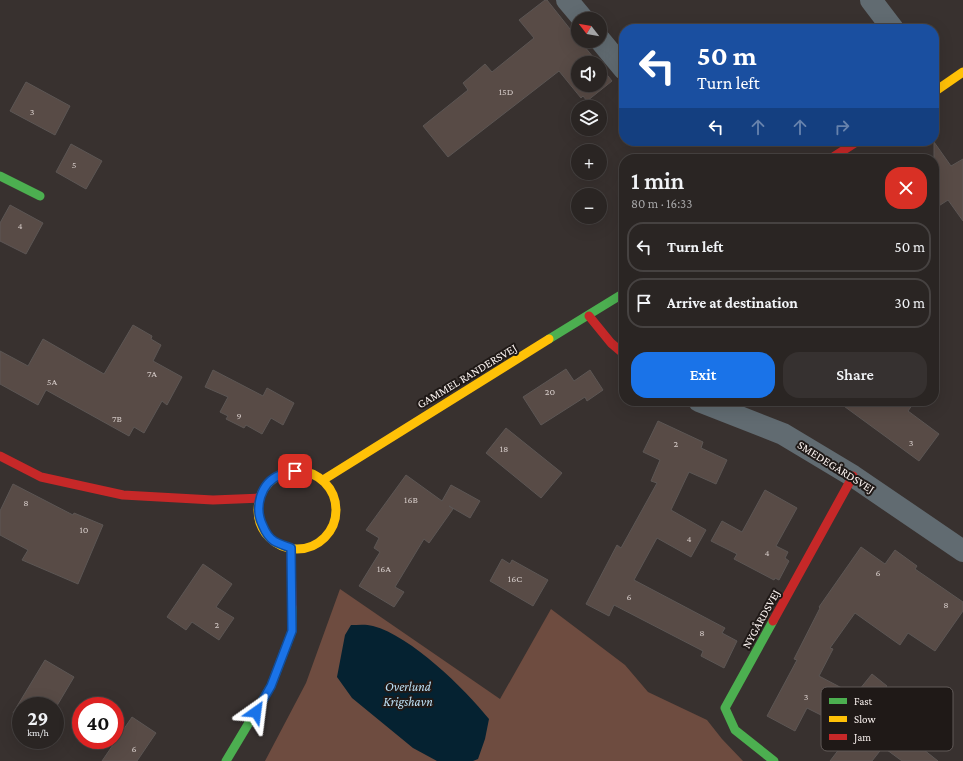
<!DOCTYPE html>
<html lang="en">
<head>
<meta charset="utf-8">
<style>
	body { margin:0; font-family:"Crimson Pro",serif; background:#363130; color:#f1f3f6; height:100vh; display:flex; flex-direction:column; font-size:15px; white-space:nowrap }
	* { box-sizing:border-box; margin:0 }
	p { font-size:13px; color:#a5a5a6 }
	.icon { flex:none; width:22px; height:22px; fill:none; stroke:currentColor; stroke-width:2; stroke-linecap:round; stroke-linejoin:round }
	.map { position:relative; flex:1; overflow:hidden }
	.drawer { position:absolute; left:619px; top:154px; width:320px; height:252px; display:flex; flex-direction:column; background:#2a2523; border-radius:16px; box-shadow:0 4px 16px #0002,0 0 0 1px #464241 }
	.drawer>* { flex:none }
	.banner { position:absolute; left:619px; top:24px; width:320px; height:122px; border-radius:16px; box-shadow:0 4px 16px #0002,0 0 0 1px #464241; background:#1a4fa0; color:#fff; overflow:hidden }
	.needle { width:26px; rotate:301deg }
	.buttons { position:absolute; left:571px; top:12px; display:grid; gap:8px }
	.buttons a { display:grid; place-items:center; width:36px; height:36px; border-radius:50%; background:#2a2523; box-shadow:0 4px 16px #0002,0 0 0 1px #464241; font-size:20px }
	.speed { position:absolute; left:12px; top:697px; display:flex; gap:8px; font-size:20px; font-weight:700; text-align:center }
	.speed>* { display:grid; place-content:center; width:52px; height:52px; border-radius:50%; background:#2a2523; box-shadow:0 4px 16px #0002,0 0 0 1px #464241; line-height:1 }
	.speed small { font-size:10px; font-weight:400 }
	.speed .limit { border:6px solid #d22; background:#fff; color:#111 }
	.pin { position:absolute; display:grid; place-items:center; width:34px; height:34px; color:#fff; margin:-17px; border-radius:8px; box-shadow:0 2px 6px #0006 }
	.me { position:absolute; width:44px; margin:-22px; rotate:31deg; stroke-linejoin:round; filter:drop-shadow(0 0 3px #0008) }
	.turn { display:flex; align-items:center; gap:14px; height:84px; padding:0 12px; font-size:18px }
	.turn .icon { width:52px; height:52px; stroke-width:2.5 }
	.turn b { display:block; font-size:28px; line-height:34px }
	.lanes { display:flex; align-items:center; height:38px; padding:0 12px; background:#0003; justify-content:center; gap:20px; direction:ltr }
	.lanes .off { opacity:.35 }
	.round { display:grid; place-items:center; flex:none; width:42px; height:42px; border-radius:16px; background:#363130 }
	.overview { display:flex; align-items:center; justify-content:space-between; height:68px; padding:0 12px }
	h1 { font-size:24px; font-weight:600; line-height:30px }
	.primary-button { display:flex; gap:8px; margin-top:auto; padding:8px 12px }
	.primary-button a { flex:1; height:46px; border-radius:16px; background:#1a73e8; color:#fff; font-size:16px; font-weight:600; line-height:46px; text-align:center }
	.primary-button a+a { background:#363130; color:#f1f3f6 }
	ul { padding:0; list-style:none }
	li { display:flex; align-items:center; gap:12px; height:50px; margin:0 8px 6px; padding:0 4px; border:2px solid #464241; border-radius:16px }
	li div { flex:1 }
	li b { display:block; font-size:15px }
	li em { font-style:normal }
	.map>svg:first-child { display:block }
	.green { fill:#6e4c40 }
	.water { fill:#052231 }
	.building { fill:#584b46; stroke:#5c5654 }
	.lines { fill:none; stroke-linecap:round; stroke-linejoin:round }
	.street { stroke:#616b71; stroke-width:22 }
	.fast { stroke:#4caf50; stroke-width:9 }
	.slow { stroke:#ffc107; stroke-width:9 }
	.jam { stroke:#c62828; stroke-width:9 }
	.route-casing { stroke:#114b97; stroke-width:10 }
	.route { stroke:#1a73e8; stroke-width:7 }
	.labels { text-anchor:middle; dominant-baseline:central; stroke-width:4; stroke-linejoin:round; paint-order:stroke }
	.number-label { font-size:10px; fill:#d2c8c5 }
	.street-label { font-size:12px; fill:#faf2ef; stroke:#1f1917 }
	.water-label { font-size:13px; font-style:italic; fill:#bcdff4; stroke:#1f1917 }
	.key { fill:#1f1917; stroke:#615a58; stroke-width:1 }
	.key-label { font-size:11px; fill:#faf2ef }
</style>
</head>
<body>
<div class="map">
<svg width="963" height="761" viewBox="0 0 963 761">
	<rect width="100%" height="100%" fill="#38312f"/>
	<polygon class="green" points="340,589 500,699 551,609 625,665 648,692 707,720 722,739 743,761 265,761 306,683"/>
	<path class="water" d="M351,625C358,625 366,624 373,626C411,636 464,688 489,719L485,739L478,759L473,761H437L413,748L352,698L337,677L345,635Z"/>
	<g class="building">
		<polygon points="545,0 547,0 578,39 578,41 580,41 598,63 578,63 578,85 600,85 600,66 612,81 587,101 583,96 581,98 559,71 448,157 423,126 468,90 463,83 485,64 492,72 534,38 519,20"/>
		<polygon points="26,82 70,106 55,135 10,111"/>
		<polygon points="934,142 951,166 963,159 963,221 948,200 934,209"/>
		<polygon points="71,144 102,161 86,189 56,172"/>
		<polygon points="10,205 43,223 26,254 0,241 0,223"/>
		<polygon points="133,325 152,336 151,339 161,345 153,361 182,377 167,405 162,401 144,433 134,427 129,436 46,390 38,405 0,384 0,351 28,366 43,339 104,374"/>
		<polygon points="566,369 574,381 590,370 603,390 587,401 585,397 541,425 523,397"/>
		<polygon points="213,370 263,396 267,388 294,403 283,425 271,418 262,434 246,425 244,428 226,419 228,416 220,412 228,397 205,387"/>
		<polygon points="837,401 915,401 908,411 939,434 919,461"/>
		<polygon points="658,421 703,442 701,448 727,460 716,484 689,472 671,510 706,530 691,557 657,538 634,580 725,628 722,633 737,641 724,668 701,656 703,651 614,605 609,616 586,604 617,545 621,548 657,483 651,481 660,460 643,452"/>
		<polygon points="506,428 562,473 541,498 486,453"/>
		<polygon points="406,475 442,501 451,485 480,501 470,518 449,506 453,509 429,543 424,539 395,587 404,592 394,607 359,586 380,552 374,548 379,538 366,530"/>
		<polygon points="13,484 73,515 74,513 103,525 78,584 22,560 28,550 0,535 0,511"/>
		<polygon points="765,490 797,508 776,546 788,552 785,558 789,561 779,580 775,578 774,580 734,559 737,554 711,541 722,521 742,532"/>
		<polygon points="861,547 885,564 895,550 917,566 915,569 963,602 963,611 935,651 908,633 900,645 855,613 830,648 833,649 819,676 855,695 872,674 887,686 870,707 938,761 902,761 883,747 872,761 830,761 853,731 807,708 795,731 767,716 797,660 794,659 820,608 819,607"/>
		<polygon points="502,559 510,564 512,560 548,580 533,606 490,581"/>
		<polygon points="203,564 232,584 216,607 234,618 219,640 192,622 186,630 167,617"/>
		<polygon points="45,660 74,677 55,709 55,706 21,706 21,718 13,713"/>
		<polygon points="132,717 156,733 137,761 102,761"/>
	</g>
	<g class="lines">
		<g class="street">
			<polyline points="567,0 583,19"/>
			<polyline points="871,0 893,29"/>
			<polyline points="600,40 624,69"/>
			<polyline points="699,401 783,434 853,476 963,551"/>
		</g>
		<g class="fast">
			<polyline points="0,176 40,196"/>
			<polyline points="549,339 624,293"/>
			<polyline points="773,621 725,708 735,730 774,761"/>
			<polyline points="226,761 271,686 292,631 292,607"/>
		</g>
		<g class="slow">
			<polyline points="934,92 963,72"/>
			<circle cx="297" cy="510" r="39"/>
			<polyline points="323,480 549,339"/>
		</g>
		<g class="jam">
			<polyline points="830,159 858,141"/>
			<polyline points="589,316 611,343 624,354"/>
			<polyline points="0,456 41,477 123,495 213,500 260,498"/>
			<polyline points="291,548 292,607"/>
			<polyline points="773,621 853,476"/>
		</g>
	</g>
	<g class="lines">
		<g class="route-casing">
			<path id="route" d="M256,712L271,686L292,631L291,548C286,546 279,544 274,541C268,537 265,531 263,526C254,508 260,483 280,475C284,473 290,472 295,471"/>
		</g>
		<use href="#route" class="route"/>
	</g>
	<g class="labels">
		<g class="number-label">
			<text x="506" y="91">15D</text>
			<text x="32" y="111">3</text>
			<text x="74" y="164">5</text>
			<text x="20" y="225">4</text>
			<text x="152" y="373">7A</text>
			<text x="52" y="381">5A</text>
			<text x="550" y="391">20</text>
			<text x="239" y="415">9</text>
			<text x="117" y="418">7B</text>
			<text x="911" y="442">3</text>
			<text x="676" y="443">2</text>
			<text x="504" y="448">18</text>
			<text x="411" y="499">16B</text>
			<text x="26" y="502">8</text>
			<text x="84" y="529">10</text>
			<text x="689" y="538">4</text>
			<text x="767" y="552">4</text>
			<text x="384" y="568">16A</text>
			<text x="878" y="572">6</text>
			<text x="515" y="578">16C</text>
			<text x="629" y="596">6</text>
			<text x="946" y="604">8</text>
			<text x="217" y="624">2</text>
			<text x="702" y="632">8</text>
			<text x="806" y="696">3</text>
			<text x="134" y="748">6</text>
		</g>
		<g class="street-label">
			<text transform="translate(467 376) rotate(-31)">GAMMEL RANDERSVEJ</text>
			<text transform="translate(836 467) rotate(32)">SMEDEGÅRDSVEJ</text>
			<text transform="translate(761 619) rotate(-61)">NYGÅRDSVEJ</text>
		</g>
		<g class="water-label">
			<text x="408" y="686">Overlund<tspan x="408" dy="15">Krigshavn</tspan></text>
		</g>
	</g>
	<rect x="821" y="687" width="132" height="64" rx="6" class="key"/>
	<rect x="829" y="698" width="18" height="6" fill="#4caf50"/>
	<rect x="829" y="716" width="18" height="6" fill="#ffc107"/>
	<rect x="829" y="734" width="18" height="6" fill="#c62828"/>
	<g class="key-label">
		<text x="854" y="705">Fast</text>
		<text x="854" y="723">Slow</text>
		<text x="854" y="741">Jam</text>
	</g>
</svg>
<div class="buttons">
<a><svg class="needle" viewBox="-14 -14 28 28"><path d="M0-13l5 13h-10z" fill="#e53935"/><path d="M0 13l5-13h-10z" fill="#a5a5a6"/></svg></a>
<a><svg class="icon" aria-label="sound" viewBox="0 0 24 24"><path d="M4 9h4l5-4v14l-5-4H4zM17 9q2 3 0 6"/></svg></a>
<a><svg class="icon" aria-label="layers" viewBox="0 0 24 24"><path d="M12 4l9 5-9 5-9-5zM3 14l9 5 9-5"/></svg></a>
<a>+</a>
<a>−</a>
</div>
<div class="speed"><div>29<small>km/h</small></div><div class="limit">40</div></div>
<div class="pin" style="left:295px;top:471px;background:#d93025"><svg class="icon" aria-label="arrive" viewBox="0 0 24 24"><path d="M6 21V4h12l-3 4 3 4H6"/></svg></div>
<svg class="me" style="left:256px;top:712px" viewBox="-20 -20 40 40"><path d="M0-17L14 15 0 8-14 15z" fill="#1a73e8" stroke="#fff" stroke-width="4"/></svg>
<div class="banner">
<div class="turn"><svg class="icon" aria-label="left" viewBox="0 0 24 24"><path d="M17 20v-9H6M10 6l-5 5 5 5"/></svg><div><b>50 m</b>Turn left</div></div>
<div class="lanes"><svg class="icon" aria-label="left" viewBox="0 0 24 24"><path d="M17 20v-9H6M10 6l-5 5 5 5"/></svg><svg class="icon off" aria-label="ahead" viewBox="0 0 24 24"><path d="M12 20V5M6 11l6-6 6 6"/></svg><svg class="icon off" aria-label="ahead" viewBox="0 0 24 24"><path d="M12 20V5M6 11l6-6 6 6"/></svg><svg class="icon off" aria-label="right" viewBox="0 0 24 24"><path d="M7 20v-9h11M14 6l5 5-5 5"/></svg></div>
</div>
<section class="drawer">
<div class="overview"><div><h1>1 min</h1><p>80 m · 16:33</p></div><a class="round" style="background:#d93025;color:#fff"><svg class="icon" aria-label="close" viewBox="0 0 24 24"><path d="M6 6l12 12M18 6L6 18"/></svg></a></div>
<ul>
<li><svg class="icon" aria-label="left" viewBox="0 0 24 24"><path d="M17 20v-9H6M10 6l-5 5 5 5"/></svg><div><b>Turn left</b></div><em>50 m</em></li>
<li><svg class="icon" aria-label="arrive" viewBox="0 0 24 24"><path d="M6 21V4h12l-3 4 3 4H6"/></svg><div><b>Arrive at destination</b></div><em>30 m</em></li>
</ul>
<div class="primary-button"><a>Exit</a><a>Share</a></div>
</section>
</div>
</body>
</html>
